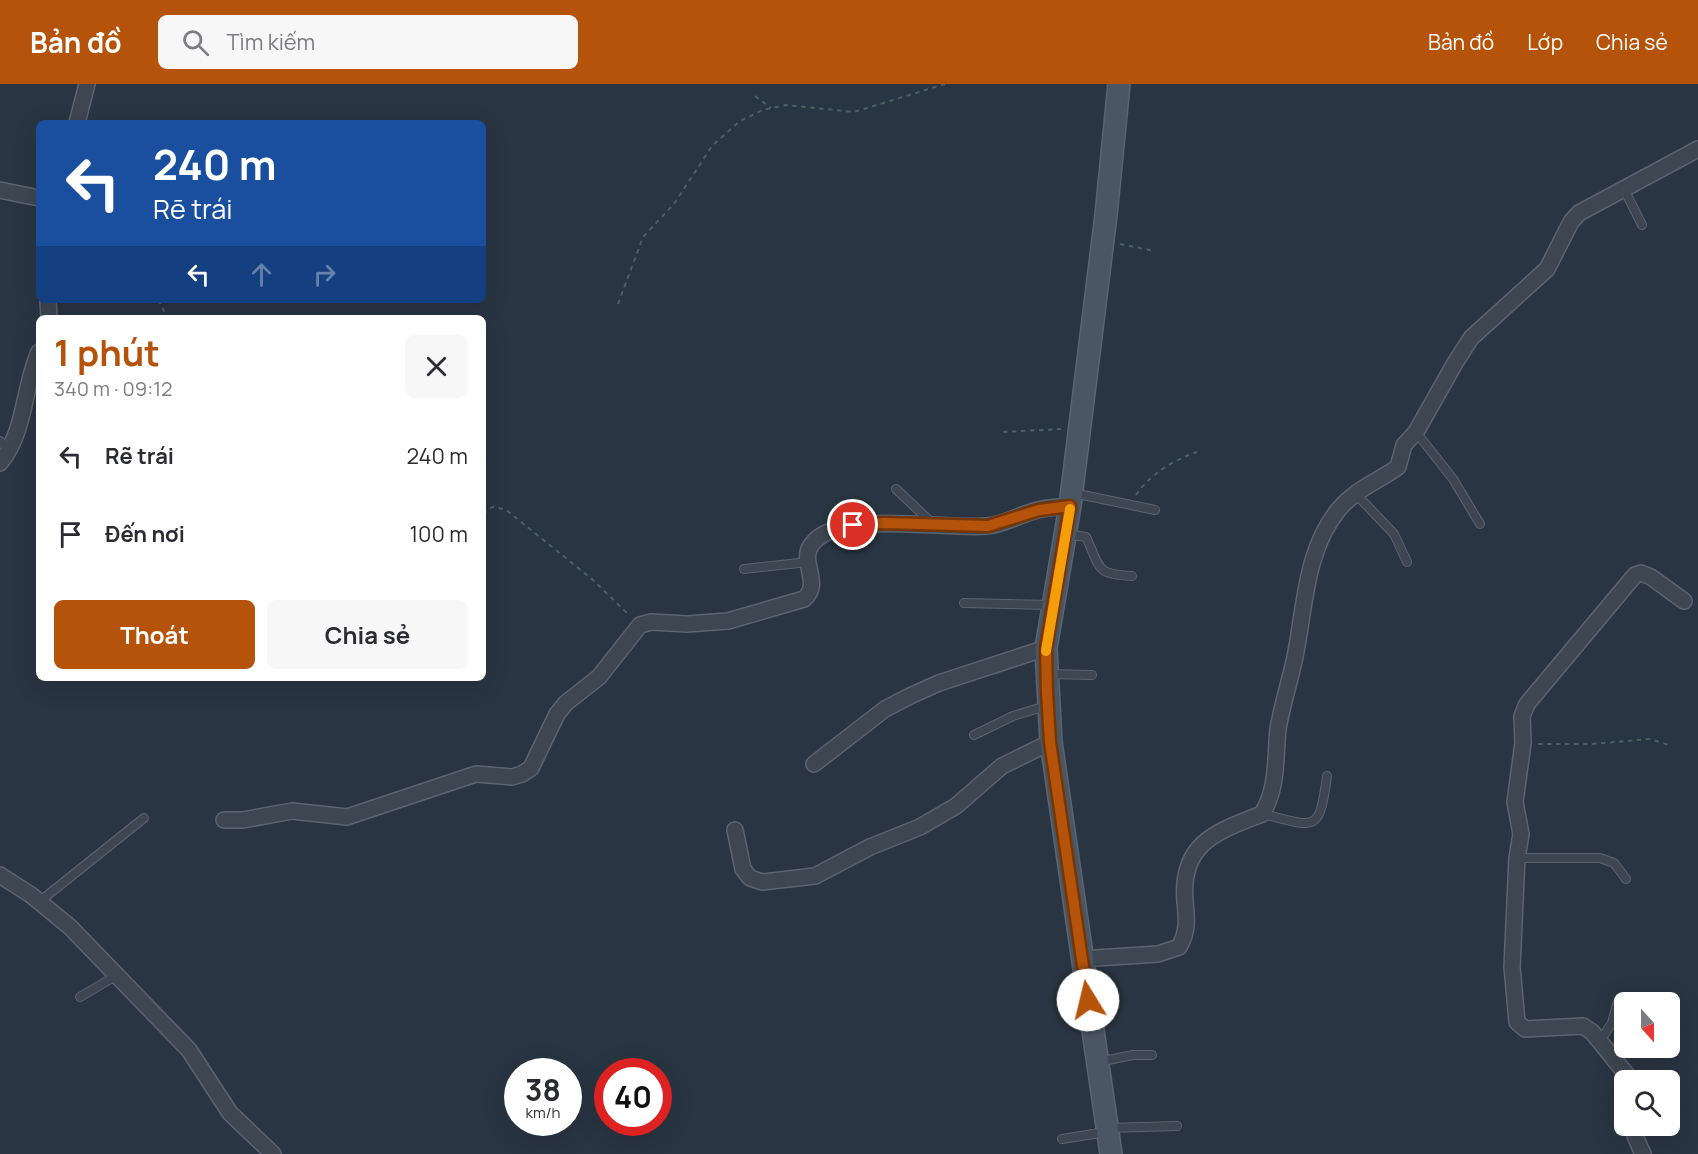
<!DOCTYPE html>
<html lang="vi">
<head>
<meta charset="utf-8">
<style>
	body { margin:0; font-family:Manrope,sans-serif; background:#f7f7f7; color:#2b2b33; height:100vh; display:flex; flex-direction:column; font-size:22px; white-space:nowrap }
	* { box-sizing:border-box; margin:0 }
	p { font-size:20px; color:#7c7c81 }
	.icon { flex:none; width:33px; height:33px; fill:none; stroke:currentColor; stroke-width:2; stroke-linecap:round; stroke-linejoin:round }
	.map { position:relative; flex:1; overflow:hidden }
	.details { position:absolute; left:36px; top:231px; width:450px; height:366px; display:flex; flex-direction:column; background:#fff; border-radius:9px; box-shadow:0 6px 24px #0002 }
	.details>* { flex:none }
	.banner { position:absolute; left:36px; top:36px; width:450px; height:183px; border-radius:9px; box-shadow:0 6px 24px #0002; background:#1a4fa0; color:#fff; overflow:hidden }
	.needle { width:39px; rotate:159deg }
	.fabs { position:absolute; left:1614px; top:908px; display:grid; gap:12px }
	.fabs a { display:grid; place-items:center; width:66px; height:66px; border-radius:9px; background:#fff; box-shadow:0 6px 24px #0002; font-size:30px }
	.speed { position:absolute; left:504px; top:974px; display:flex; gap:12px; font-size:30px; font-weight:700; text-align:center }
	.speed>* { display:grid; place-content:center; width:78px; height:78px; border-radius:50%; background:#fff; box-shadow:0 6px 24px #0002; line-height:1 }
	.speed small { font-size:15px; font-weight:400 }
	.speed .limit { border:9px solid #d22; background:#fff; color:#111 }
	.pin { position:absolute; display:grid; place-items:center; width:51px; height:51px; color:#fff; margin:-26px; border:3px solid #fff; border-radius:50%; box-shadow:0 2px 6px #0007 }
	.me { position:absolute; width:66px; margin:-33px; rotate:351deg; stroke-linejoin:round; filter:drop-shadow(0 0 4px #0008) }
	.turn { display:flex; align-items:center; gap:21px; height:126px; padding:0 18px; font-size:27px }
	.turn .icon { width:78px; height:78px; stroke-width:2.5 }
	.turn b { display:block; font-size:42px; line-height:51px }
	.lanes { display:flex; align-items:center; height:57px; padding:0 18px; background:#0003; justify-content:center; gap:30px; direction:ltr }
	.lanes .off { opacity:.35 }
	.round { display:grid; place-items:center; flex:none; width:63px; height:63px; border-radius:9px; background:#f7f7f7 }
	.summary { display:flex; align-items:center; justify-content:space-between; height:102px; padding:0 18px }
	h1 { font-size:36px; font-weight:700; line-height:45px; color:#b45309 }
	.button { display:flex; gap:12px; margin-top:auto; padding:12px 18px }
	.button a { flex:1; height:69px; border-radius:9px; background:#b45309; color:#fff; font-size:24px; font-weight:700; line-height:69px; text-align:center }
	.button a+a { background:#f7f7f7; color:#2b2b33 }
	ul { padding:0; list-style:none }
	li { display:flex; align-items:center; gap:18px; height:78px; padding:0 18px }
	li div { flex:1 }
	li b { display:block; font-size:22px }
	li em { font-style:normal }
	header { display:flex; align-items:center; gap:36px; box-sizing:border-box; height:84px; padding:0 30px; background:#b45309; color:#fff }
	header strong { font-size:28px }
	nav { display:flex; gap:33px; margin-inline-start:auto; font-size:21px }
	.search { width:420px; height:54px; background:#f7f7f7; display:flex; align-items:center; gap:15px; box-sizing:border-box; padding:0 21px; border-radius:9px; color:#7c7c81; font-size:22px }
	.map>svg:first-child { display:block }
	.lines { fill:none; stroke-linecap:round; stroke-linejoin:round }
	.lane-casing { stroke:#5b646f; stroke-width:10 }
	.street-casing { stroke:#5b646f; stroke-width:18 }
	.secondary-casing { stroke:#5b646f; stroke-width:24 }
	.path { stroke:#4b6061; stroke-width:2; stroke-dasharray:4.5 4.5; stroke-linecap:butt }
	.lane { stroke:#3d4651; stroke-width:8 }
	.street { stroke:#3d4651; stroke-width:15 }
	.secondary { stroke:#4b5664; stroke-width:21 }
	.route-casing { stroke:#753606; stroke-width:15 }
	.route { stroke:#b45309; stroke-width:10 }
	.slow { stroke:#f59e0b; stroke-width:10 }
</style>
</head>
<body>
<header>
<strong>Bản đồ</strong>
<div class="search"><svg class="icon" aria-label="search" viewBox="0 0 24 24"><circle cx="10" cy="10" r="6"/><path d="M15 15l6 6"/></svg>Tìm kiếm</div>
<nav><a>Bản đồ</a><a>Lớp</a><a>Chia sẻ</a></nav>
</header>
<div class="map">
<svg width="1698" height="1070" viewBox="0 0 1698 1070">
	<rect width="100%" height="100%" fill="#293542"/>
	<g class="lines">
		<g class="lane-casing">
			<g id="lane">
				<polyline points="1624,105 1642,141"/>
				<polyline points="1416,348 1453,395 1480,440"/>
				<polyline points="0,357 8,366"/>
				<polyline points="896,405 932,439"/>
				<polyline points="1073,409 1155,426"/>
				<polyline points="1355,409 1394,450 1407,478"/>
				<path d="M1067,450L1086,453C1101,484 1094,490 1132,492"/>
				<polyline points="744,485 808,478"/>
				<polyline points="964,519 1052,521"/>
				<polyline points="1048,590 1092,591"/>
				<polyline points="974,651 1013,632 1046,622"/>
				<path d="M1262,730C1315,742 1319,752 1327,692"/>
				<polyline points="1517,774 1600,774 1614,779 1626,795"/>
				<polyline points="39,818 144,734"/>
				<polyline points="80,913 117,891"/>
				<polyline points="1600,957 1612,939 1617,920"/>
				<polyline points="1098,978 1133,971 1152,971"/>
				<polyline points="1108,1044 1177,1042"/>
				<polyline points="1062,1055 1106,1048"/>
			</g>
		</g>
		<g class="street-casing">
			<g id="street">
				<polyline points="77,39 87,0"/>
				<polyline points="0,106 39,114"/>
				<polyline points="48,216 49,234"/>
				<path d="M0,379C26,347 23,304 39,268"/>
				<polyline points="814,680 885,625 910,612 939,599 1046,564"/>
				<path d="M224,736H243L292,727L347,733L476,690L512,693L522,690L531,684L557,630L566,619L599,593L640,541L651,538L687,540L728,537L804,515C823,499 798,477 812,460C838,425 945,446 986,442C1004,441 1020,430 1038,426C1048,423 1060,423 1070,422"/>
				<polyline points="735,746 743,785 750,794 762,798 815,792 870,763 920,743 956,722 1002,682 1051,658"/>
				<polyline points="0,791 31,811 70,843 189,966 230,1029 273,1070"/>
				<path d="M1081,875L1158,870L1179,863C1188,848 1187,835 1185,818C1180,759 1216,748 1262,730C1278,704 1275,674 1278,645C1282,621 1290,597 1295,573C1305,524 1305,466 1339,425C1357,404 1377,398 1398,383L1404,361L1416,348L1455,279L1471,254L1547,185L1571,138L1579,129L1698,65"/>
				<polyline points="1631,996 1592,948 1583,942 1525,945 1517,938 1512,883 1517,774 1521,750 1515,718 1523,659 1522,632 1527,620 1635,491 1641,489 1651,493 1684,517"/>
				<polyline points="1635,1041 1635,1052 1643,1070"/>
			</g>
		</g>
		<g class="secondary-casing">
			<polyline id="secondary" points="1111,1070 1051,658 1046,564 1070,422 1106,131 1119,0"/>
		</g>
		<g class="path">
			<polyline points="755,12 771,24"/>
			<polyline points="1120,160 1155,167"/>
			<polyline points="158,216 168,234"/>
			<polyline points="618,220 643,153 674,120 712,62 740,37 763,26 786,21 854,28 945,0"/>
			<polyline points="1003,348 1061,345"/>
			<path d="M1136,411C1150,390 1174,376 1197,368"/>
			<polyline points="483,430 492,423 505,425 593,496 629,531"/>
			<polyline points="1538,660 1591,660 1650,655 1669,661"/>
		</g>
		<use href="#lane" class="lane"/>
		<use href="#street" class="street"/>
		<use href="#secondary" class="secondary"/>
	</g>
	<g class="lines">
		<g class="route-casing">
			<polyline id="route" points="853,441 884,439 988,442 1039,426 1070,422 1046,564 1047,609 1050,658 1088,916"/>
		</g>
		<use href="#route" class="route"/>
		<polyline class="slow" points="1046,567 1070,425"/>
	</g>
</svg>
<div class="fabs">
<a><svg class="needle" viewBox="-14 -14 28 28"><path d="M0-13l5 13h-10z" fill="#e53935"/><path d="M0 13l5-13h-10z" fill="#7c7c81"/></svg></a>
<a><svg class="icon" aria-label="search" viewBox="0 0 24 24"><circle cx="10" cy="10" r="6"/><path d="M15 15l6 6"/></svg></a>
</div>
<div class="speed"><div>38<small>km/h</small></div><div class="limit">40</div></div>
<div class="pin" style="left:853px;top:441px;background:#d93025"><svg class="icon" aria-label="arrive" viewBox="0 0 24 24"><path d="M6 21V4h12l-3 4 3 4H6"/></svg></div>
<svg class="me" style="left:1088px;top:916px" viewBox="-20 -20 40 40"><circle r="19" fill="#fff"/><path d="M0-13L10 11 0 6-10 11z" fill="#b45309"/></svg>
<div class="banner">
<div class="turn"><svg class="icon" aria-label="left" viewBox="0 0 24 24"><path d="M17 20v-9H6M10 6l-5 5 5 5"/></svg><div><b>240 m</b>Rẽ trái</div></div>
<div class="lanes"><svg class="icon" aria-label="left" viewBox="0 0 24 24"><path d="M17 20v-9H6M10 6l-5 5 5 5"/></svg><svg class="icon off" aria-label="ahead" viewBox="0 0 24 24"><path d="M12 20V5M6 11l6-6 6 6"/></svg><svg class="icon off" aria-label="right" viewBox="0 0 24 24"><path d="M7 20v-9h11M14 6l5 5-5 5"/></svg></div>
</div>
<section class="details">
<div class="summary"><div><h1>1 phút</h1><p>340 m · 09:12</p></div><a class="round"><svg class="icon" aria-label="close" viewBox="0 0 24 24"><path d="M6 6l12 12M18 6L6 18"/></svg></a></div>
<ul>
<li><svg class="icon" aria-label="left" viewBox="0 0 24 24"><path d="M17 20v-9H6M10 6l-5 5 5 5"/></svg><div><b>Rẽ trái</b></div><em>240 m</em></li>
<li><svg class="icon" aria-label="arrive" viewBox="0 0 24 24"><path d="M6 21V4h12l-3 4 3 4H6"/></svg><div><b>Đến nơi</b></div><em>100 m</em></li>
</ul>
<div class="button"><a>Thoát</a><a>Chia sẻ</a></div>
</section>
</div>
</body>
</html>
